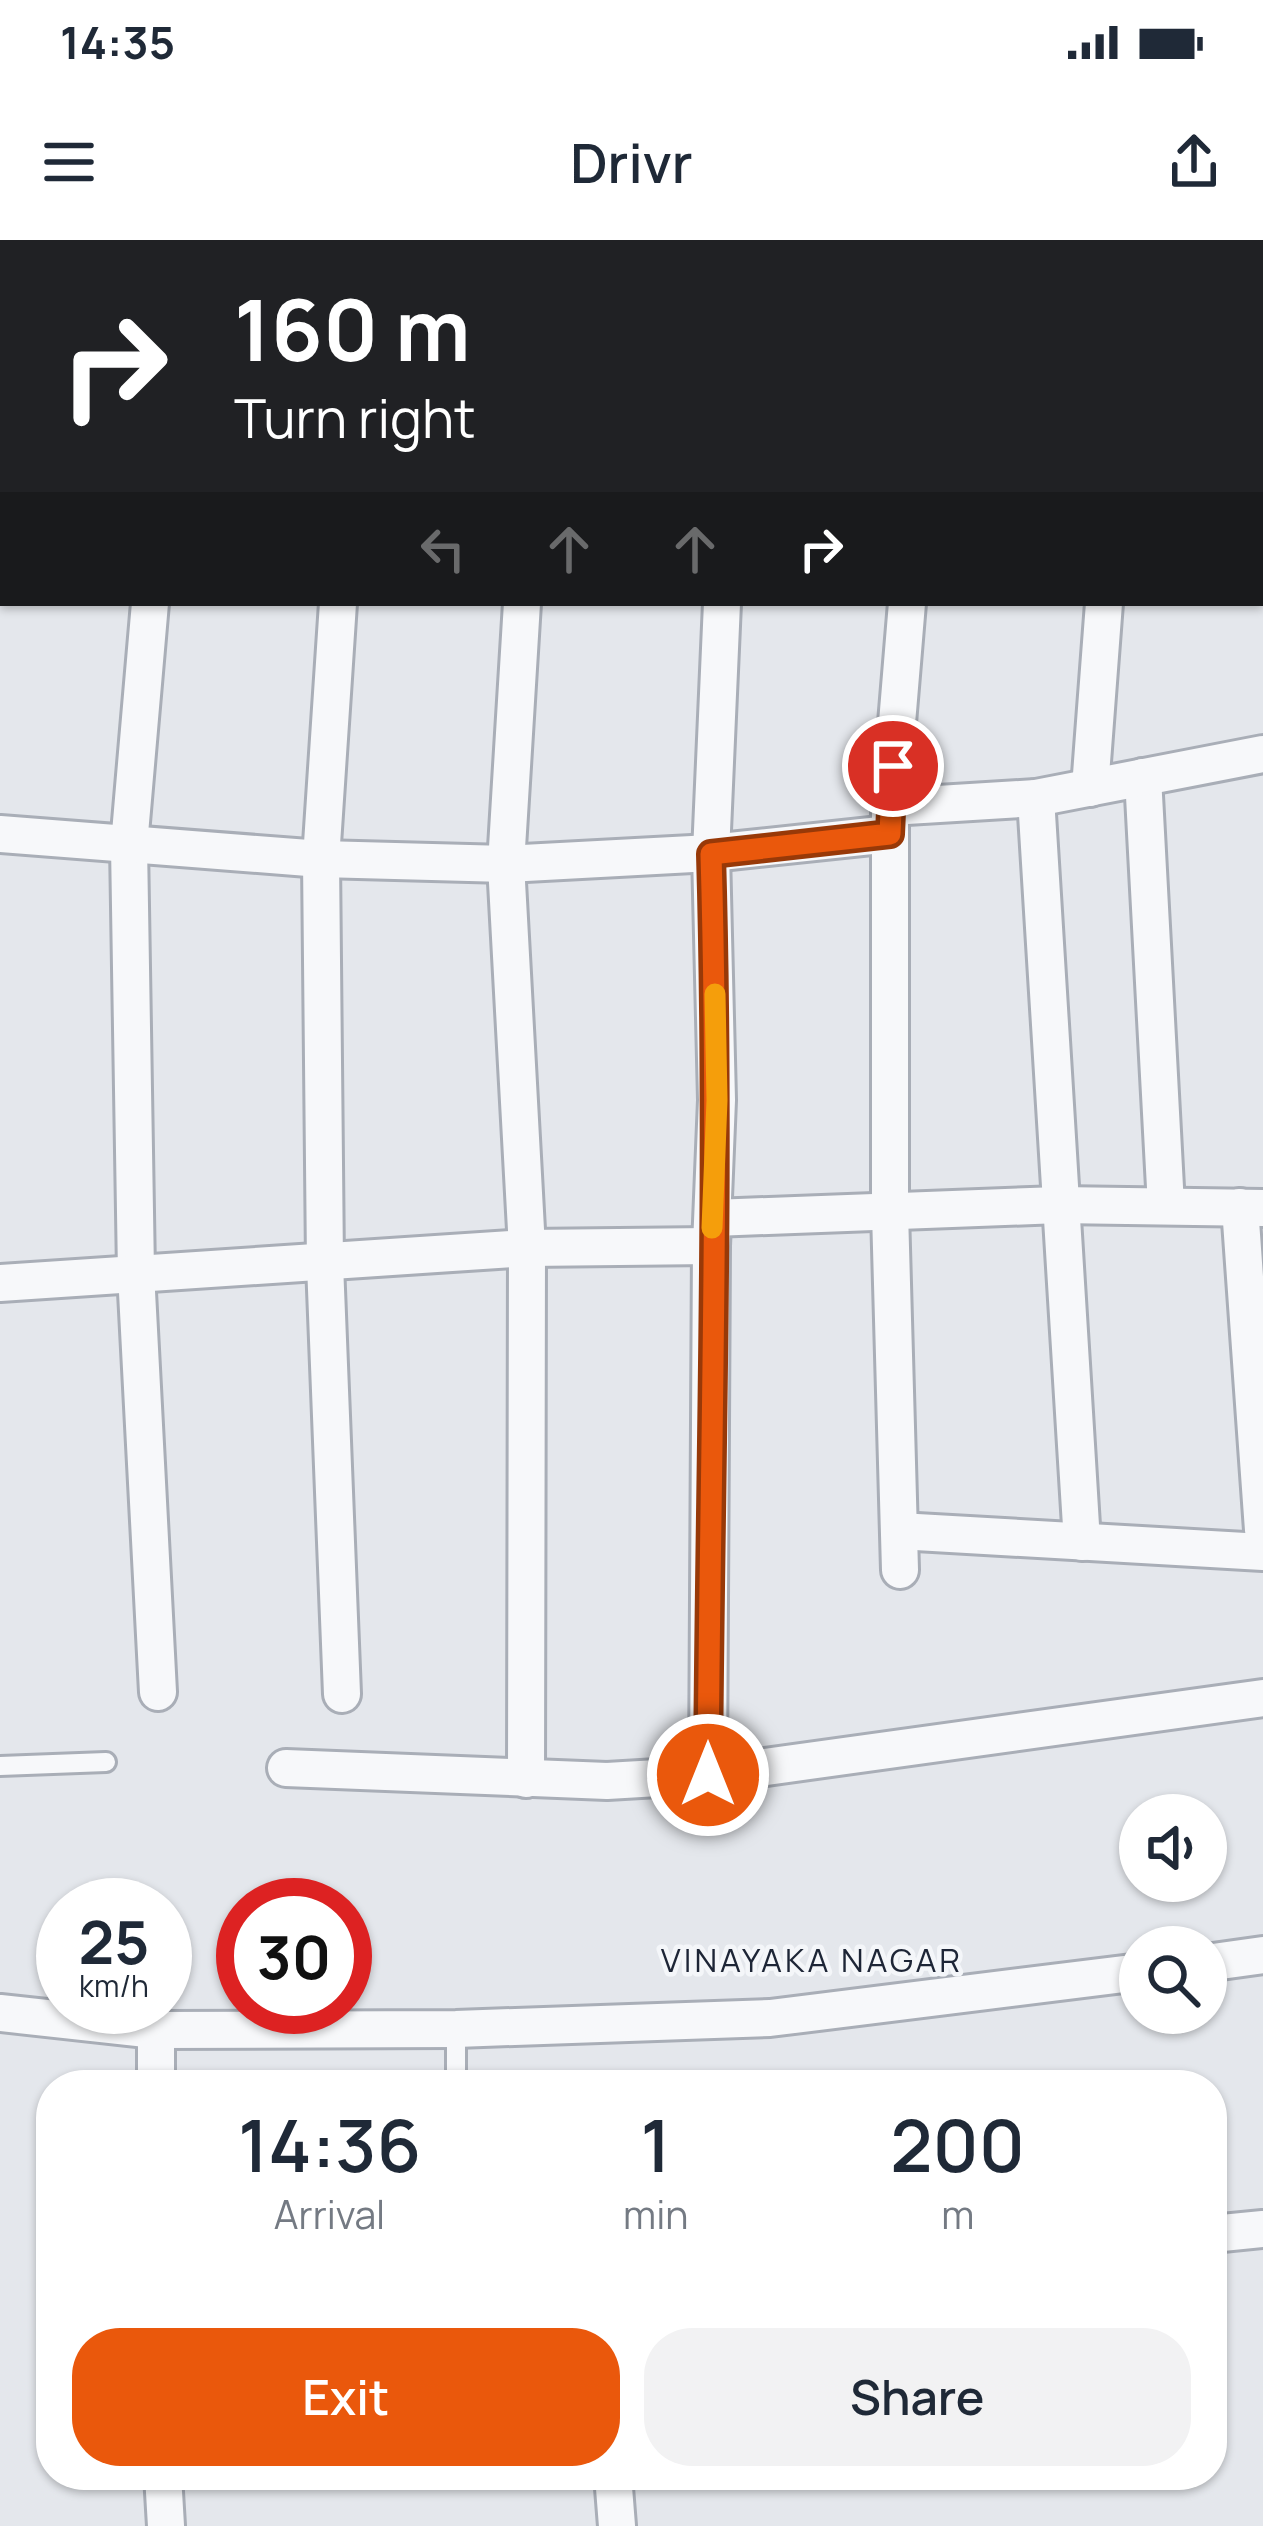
<!DOCTYPE html>
<html lang="en">
<head>
<meta charset="utf-8">
<style>
	body { margin:0; font-family:Manrope,sans-serif; background:#f2f2f3; color:#1f2937; height:100vh; display:flex; flex-direction:column; font-size:45px; white-space:nowrap }
	* { box-sizing:border-box; margin:0 }
	p { font-size:39px; color:#747a83 }
	.icon { flex:none; width:66px; height:66px; fill:none; stroke:currentColor; stroke-width:2; stroke-linecap:round; stroke-linejoin:round }
	.map { position:relative; flex:1; overflow:hidden }
	.drawer { position:absolute; left:36px; top:1830px; width:1191px; height:420px; display:flex; flex-direction:column; background:#fff; border-radius:48px; box-shadow:0 3px 9px #0004 }
	.drawer>* { flex:none }
	.top-card { position:absolute; left:0px; top:0px; width:1263px; height:366px; box-shadow:0 3px 9px #0004; background:#202124; color:#fff; overflow:hidden }
	.fabs { position:absolute; left:1119px; top:1554px; display:grid; gap:24px }
	.fabs a { display:grid; place-items:center; width:108px; height:108px; border-radius:50%; background:#fff; box-shadow:0 3px 9px #0004; font-size:60px }
	.speed { position:absolute; left:36px; top:1638px; display:flex; gap:24px; font-size:60px; font-weight:700; text-align:center }
	.speed>* { display:grid; place-content:center; width:156px; height:156px; border-radius:50%; background:#fff; box-shadow:0 3px 9px #0004; line-height:1 }
	.speed small { font-size:30px; font-weight:400 }
	.speed .limit { border:18px solid #d22; background:#fff; color:#111 }
	.pin { position:absolute; display:grid; place-items:center; width:102px; height:102px; color:#fff; margin:-51px; border:6px solid #fff; border-radius:50%; box-shadow:0 3px 12px #0007 }
	.me { position:absolute; width:132px; margin:-66px; rotate:0deg; stroke-linejoin:round; filter:drop-shadow(0 0 9px #0008) }
	.turn { display:flex; align-items:center; gap:42px; height:252px; padding:0 36px; font-size:54px }
	.turn .icon { width:156px; height:156px; stroke-width:2.5 }
	.turn b { display:block; font-size:84px; line-height:102px }
	.lanes { display:flex; align-items:center; height:114px; padding:0 36px; background:#0003; justify-content:center; gap:60px; direction:ltr }
	.lanes .off { opacity:.35 }
	.eta { display:flex; justify-content:space-evenly; align-items:center; height:204px; text-align:center }
	.eta b { font-size:72px; font-weight:600; line-height:84px }
	.cta { display:flex; gap:24px; margin-top:auto; padding:24px 36px }
	.cta a { flex:1; height:138px; border-radius:48px; background:#ea580c; color:#fff; font-size:48px; font-weight:600; line-height:138px; text-align:center }
	.cta a+a { background:#f2f2f3; color:#1f2937 }
	.status { display:flex; justify-content:space-between; align-items:center; height:84px; padding:0 60px; background:#fff; direction:ltr }
	.status svg { height:33px; fill:currentColor }
	header { display:flex; justify-content:space-between; align-items:center; height:156px; padding:0 36px; background:#fff; font-size:54px; font-weight:600 }
	.map>svg:first-child { display:block }
	.lines { fill:none; stroke-linecap:round; stroke-linejoin:round }
	.service-casing { stroke:#a9aeb7; stroke-width:24 }
	.minor-casing { stroke:#a9aeb7; stroke-width:42 }
	.service { stroke:#f7f8fa; stroke-width:18 }
	.minor { stroke:#f7f8fa; stroke-width:36 }
	.route-casing { stroke:#983908; stroke-width:30 }
	.route { stroke:#ea580c; stroke-width:21 }
	.slow { stroke:#f59e0b; stroke-width:21 }
	.labels { text-anchor:middle; dominant-baseline:central; stroke-width:9; stroke-linejoin:round; paint-order:stroke }
	.neighbourhood-label { font-size:33px; letter-spacing:3px; fill:#1d2536; stroke:#f4f6f9 }
</style>
</head>
<body>
<div class="status"><b>14:35</b><svg viewBox="0 0 49 12"><path d="M0 12V9h3v3zM5 12V6h3v6zM10 12V3h3v9zM15 12V0h3v12zM26 1h20v11H26zM47 4h2v5h-2z"/></svg></div>
<header><svg class="icon" aria-label="menu" viewBox="0 0 24 24"><path d="M4 6h16M4 12h16M4 18h16"/></svg>Drivr<svg class="icon" aria-label="share" viewBox="0 0 24 24"><path d="M12 15V3M7 8l5-5 5 5M5 13v7h14v-7"/></svg></header>
<div class="map">
<svg width="1263" height="2286" viewBox="0 0 1263 2286">
	<rect width="100%" height="100%" fill="#e4e7ec"/>
	<g class="lines">
		<g class="service-casing">
			<g id="service">
				<polyline points="0,1526 106,1522"/>
				<polyline points="456,1845 456,1789"/>
			</g>
		</g>
		<g class="minor-casing">
			<g id="minor">
				<polyline points="167,3 167,0"/>
				<polyline points="361,3 361,0"/>
				<polyline points="550,3 550,0"/>
				<polyline points="741,3 741,0"/>
				<polyline points="936,3 936,0"/>
				<polyline points="1139,3 1140,0"/>
				<polyline points="150,363 129,605 136,1033 158,1452"/>
				<polyline points="338,363 321,619 325,1024 342,1454"/>
				<polyline points="522,363 506,624 527,1008 526,1539"/>
				<polyline points="1143,537 1166,966"/>
				<polyline points="1090,548 1104,363"/>
				<polyline points="1036,558 1082,1302"/>
				<polyline points="890,567 1036,558 1263,514"/>
				<polyline points="0,594 321,619 506,624 711,613 890,594"/>
				<polyline points="1240,967 1263,1290"/>
				<polyline points="713,978 1059,965 1263,968"/>
				<polyline points="0,1043 527,1008 711,1006"/>
				<polyline points="899,1291 1263,1312"/>
				<polyline points="900,1330 890,972 890,567 907,363"/>
				<polyline points="286,1528 607,1541 708,1535 1263,1458"/>
				<polyline points="708,1535 711,1006 717,860 711,613 722,363"/>
				<polyline points="1206,1723 1263,1715"/>
				<polyline points="0,1773 156,1790 456,1789 770,1778 1140,1732"/>
				<polyline points="156,1790 156,1845"/>
				<polyline points="1212,1994 1263,1989"/>
				<polyline points="163,2235 166,2286"/>
				<polyline points="613,2235 617,2286"/>
			</g>
		</g>
		<use href="#service" class="service"/>
		<use href="#minor" class="minor"/>
	</g>
	<g class="lines">
		<g class="route-casing">
			<path id="route" d="M708,1535C710,1228 720,921 711,614L890,594L893,526"/>
		</g>
		<use href="#route" class="route"/>
		<polyline class="slow" points="712,988 717,860 715,754"/>
	</g>
	<g class="labels">
		<g class="neighbourhood-label">
			<text x="812" y="1719">VINAYAKA NAGAR</text>
		</g>
	</g>
</svg>
<div class="fabs">
<a><svg class="icon" aria-label="sound" viewBox="0 0 24 24"><path d="M4 9h4l5-4v14l-5-4H4zM17 9q2 3 0 6"/></svg></a>
<a><svg class="icon" aria-label="search" viewBox="0 0 24 24"><circle cx="10" cy="10" r="6"/><path d="M15 15l6 6"/></svg></a>
</div>
<div class="speed"><div>25<small>km/h</small></div><div class="limit">30</div></div>
<div class="pin" style="left:893px;top:526px;background:#d93025"><svg class="icon" aria-label="arrive" viewBox="0 0 24 24"><path d="M6 21V4h12l-3 4 3 4H6"/></svg></div>
<svg class="me" style="left:708px;top:1535px" viewBox="-20 -20 40 40"><circle r="17" fill="#ea580c" stroke="#fff" stroke-width="3"/><path d="M0-11L8 9 0 5-8 9z" fill="#fff"/></svg>
<div class="top-card">
<div class="turn"><svg class="icon" aria-label="right" viewBox="0 0 24 24"><path d="M7 20v-9h11M14 6l5 5-5 5"/></svg><div><b>160 m</b>Turn right</div></div>
<div class="lanes"><svg class="icon off" aria-label="left" viewBox="0 0 24 24"><path d="M17 20v-9H6M10 6l-5 5 5 5"/></svg><svg class="icon off" aria-label="ahead" viewBox="0 0 24 24"><path d="M12 20V5M6 11l6-6 6 6"/></svg><svg class="icon off" aria-label="ahead" viewBox="0 0 24 24"><path d="M12 20V5M6 11l6-6 6 6"/></svg><svg class="icon" aria-label="right" viewBox="0 0 24 24"><path d="M7 20v-9h11M14 6l5 5-5 5"/></svg></div>
</div>
<section class="drawer">
<div class="eta">
<div><b>14:36</b><p>Arrival</p></div>
<div><b>1</b><p>min</p></div>
<div><b>200</b><p>m</p></div>
</div>
<div class="cta"><a>Exit</a><a>Share</a></div>
</section>
</div>
</body>
</html>
